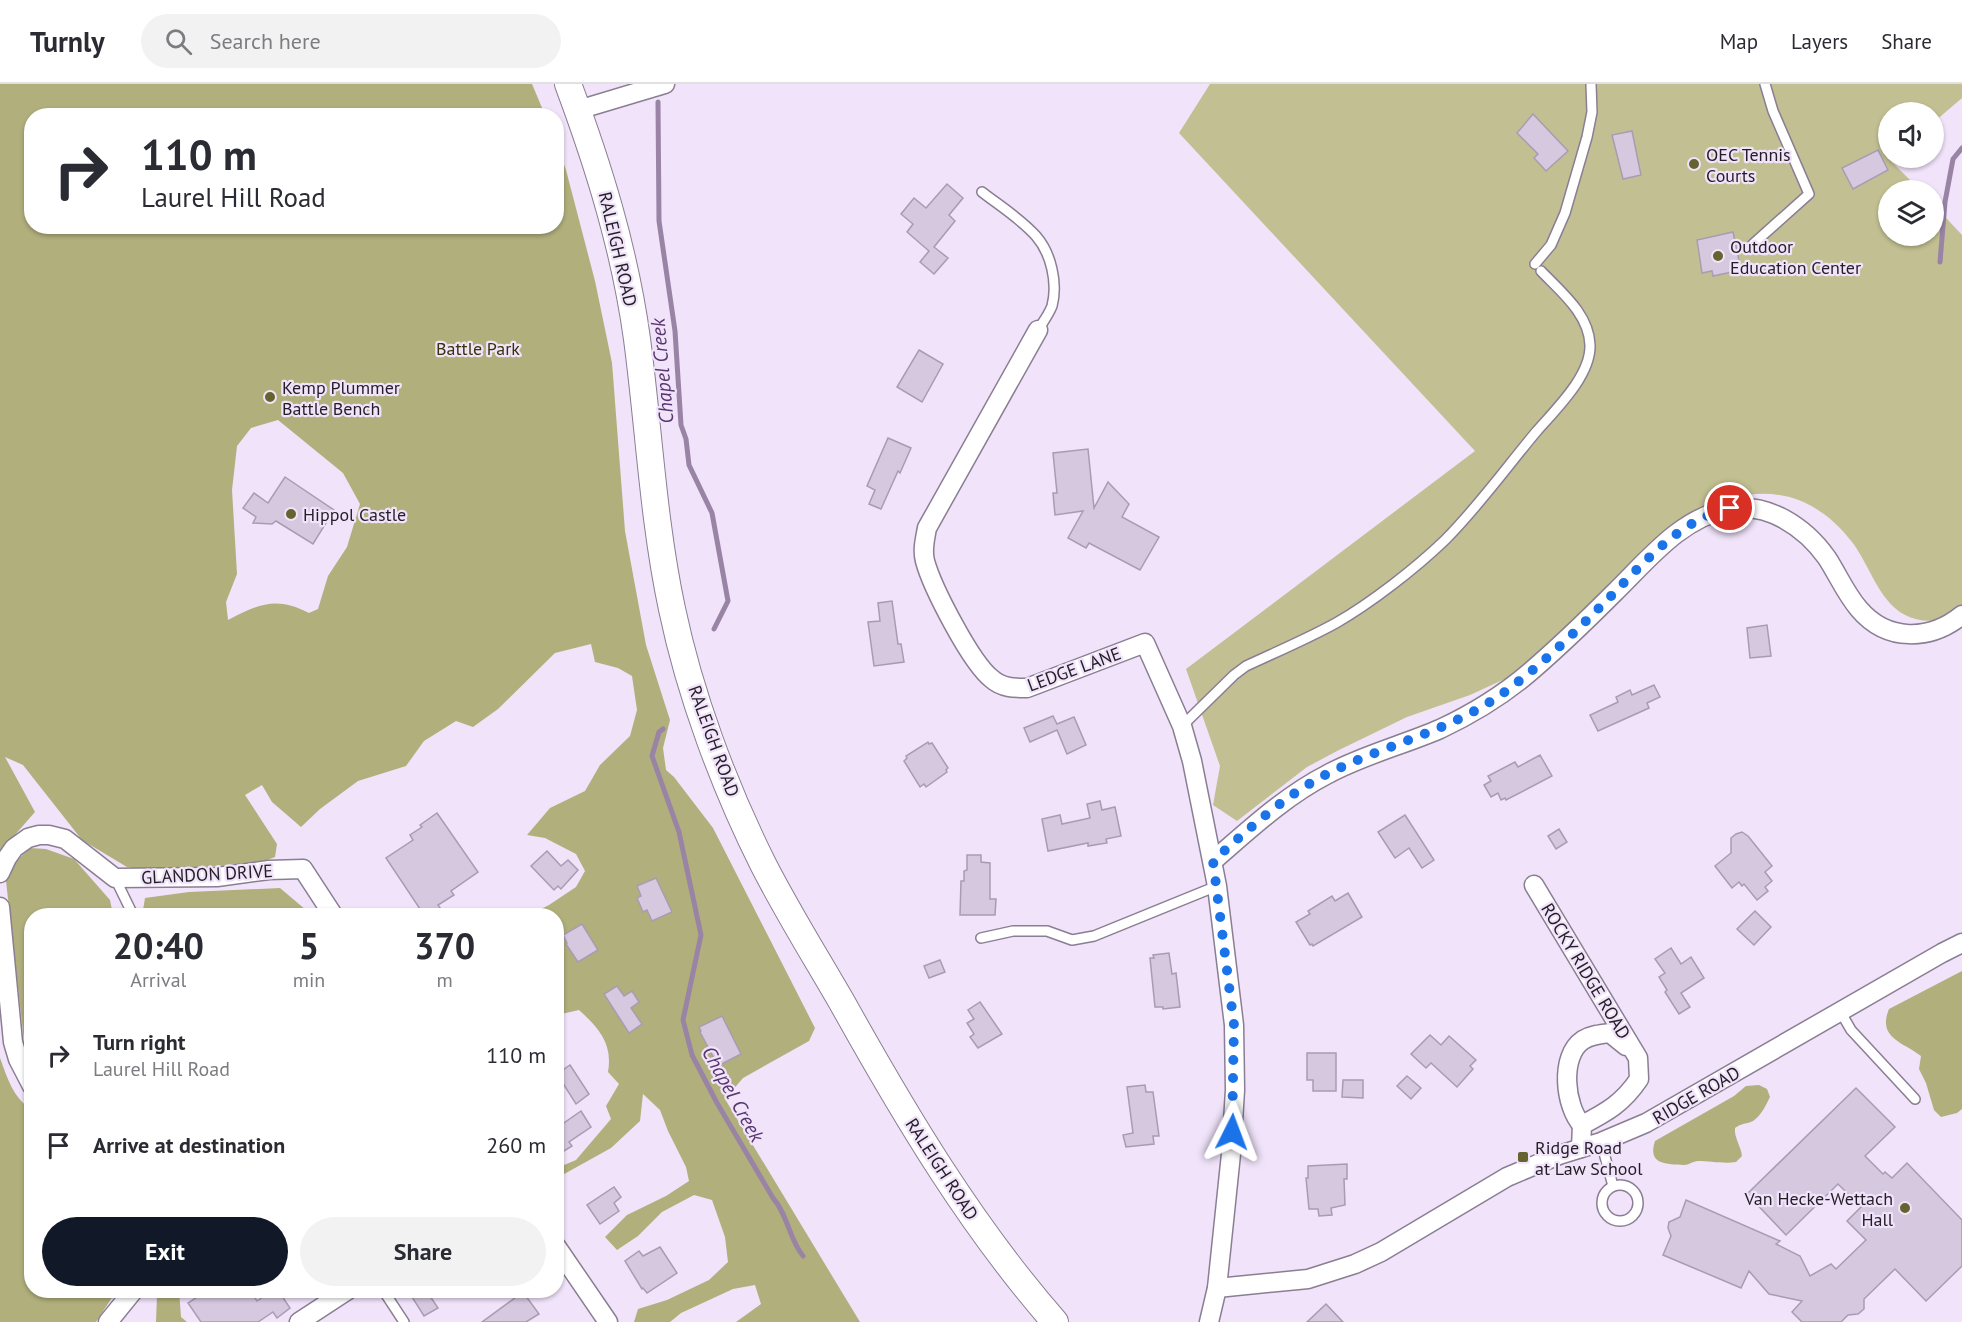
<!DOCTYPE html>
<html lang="en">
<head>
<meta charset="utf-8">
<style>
	body { margin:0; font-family:"PT Sans",sans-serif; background:#f2f2f3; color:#2b2b33; height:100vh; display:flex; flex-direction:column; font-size:22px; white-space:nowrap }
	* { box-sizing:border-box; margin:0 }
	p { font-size:20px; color:#7c7c81 }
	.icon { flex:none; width:33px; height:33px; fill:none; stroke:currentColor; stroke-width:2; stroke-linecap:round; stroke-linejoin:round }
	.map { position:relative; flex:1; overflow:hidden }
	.drawer { position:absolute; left:24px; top:824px; width:540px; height:390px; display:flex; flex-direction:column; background:#fff; border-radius:24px; box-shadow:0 2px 4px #0004 }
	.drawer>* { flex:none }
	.top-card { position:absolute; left:24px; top:24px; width:540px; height:126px; border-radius:24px; box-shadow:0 2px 4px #0004; background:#fff; color:#2b2b33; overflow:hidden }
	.fabs { position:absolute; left:1878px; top:18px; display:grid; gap:12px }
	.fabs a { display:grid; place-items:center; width:66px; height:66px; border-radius:50%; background:#fff; box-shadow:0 2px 4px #0004; font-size:30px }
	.pin { position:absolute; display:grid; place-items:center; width:51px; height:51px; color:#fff; margin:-26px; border:3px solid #fff; border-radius:50%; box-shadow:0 2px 6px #0007 }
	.me { position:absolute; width:66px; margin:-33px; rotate:3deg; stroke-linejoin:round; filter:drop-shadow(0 0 4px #0008) }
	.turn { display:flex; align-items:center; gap:21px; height:126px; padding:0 18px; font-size:27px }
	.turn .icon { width:78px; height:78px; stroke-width:2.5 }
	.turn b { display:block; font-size:42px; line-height:51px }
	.eta { display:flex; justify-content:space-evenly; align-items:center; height:102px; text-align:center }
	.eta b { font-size:36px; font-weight:800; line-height:42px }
	.button { display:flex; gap:12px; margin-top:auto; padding:12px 18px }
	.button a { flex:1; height:69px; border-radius:36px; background:#111827; color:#fff; font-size:24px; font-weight:800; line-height:69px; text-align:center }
	.button a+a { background:#f2f2f3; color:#2b2b33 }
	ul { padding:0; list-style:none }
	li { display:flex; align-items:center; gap:18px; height:90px; padding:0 18px }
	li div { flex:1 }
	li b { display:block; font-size:22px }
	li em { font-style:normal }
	header { display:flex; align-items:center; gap:36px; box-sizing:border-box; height:84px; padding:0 30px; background:#fff; border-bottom:2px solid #e1e1e2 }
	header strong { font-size:28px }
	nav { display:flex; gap:33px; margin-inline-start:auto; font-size:21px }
	.search { width:420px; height:54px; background:#f2f2f3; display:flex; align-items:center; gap:15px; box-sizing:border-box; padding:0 21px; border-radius:33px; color:#7c7c81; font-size:22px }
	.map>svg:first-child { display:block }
	.green { fill:#c2c092 }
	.forest { fill:#b1af7c; fill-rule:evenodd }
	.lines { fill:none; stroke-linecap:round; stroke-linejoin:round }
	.stream { stroke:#9984a6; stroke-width:5 }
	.building { fill:#d5c8df; stroke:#a99cb2; stroke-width:1.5 }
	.service-casing { stroke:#8a7e93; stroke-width:12 }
	.minor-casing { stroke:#8a7e93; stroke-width:21 }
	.secondary-casing { stroke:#8a7e93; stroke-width:28 }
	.service { stroke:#fff; stroke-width:9 }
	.minor { stroke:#fff; stroke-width:18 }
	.secondary { stroke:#fff; stroke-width:26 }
	.route { stroke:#1a73e8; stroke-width:10; stroke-dasharray:0 18 }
	.poi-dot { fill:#666330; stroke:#f0e3fa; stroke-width:2 }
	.labels { text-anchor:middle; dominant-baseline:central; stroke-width:4.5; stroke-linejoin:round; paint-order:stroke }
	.poi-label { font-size:18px; fill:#231e26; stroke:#f0e3fa; text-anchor:start }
	.street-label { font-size:18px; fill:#231e26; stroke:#f0e3fa }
	.park-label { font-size:18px; fill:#353308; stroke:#f0e3fa }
	.water-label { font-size:20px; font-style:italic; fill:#59366e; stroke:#f0e3fa }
</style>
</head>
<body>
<header>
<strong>Turnly</strong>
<div class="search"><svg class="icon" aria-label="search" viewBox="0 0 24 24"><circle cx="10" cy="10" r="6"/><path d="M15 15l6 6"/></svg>Search here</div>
<nav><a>Map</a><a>Layers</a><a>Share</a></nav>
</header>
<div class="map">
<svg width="1962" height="1238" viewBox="0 0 1962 1238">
	<rect width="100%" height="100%" fill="#f0e3fa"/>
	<path class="green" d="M1210,0H1962V14L1934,38V28H1888V74H1897L1892,78L1920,106H1888V152H1934V121L1962,151V525C1954,529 1942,537 1932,537C1882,537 1875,488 1852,458C1814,409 1765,398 1709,422L1533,582L1470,611L1407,633L1339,666L1307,683L1237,737L1213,721L1220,682L1186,585L1475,367L1179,49Z"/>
	<g class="forest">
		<path d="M0,0H532L545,31L32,32V142H556L557,61L566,86L595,197L612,279L625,447L646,561L670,636L663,664L666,686L674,693L713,744L815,944L809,957L743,994L725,1015L860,1238H736L761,1220L755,1201L733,1205L681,1229L670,1238H634L638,1225L667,1216L709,1196L728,1178L725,1153L712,1116L694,1111L662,1128L638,1152L617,1166L605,1153L627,1131L666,1112L689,1097L686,1083L668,1047L660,1026L643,1010L640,1037L611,1064L557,1094V1084L576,1076L611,1035L606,1022L619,1000L608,988C613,960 599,944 579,926L557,931L556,831H529L549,821L576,803L585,787L576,770L545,754L527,751L550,724L585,707L600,681L630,652L637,626L632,592L618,584L595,578L591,560L555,569L498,625L473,643L456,637L424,657L406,682L358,697L320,725L301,743L272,718L262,701L245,711L277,760L275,773L262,778L156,788L127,783L82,756L23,681L5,673L35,728L6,761L0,774ZM278,336L343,389L360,420L347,463L328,492L318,525L309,529C276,512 259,520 228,536L226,518L237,490L232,406L237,362L251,344Z"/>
		<polygon points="30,764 46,765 74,775 110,816 113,831 32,831 31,981 24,956 6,797 14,779"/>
		<polygon points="280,804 306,826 305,831 257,831 232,824 215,831 146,831 143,826 145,814 189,808"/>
		<path d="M1962,887V1025L1957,1029L1941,1033L1934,1026L1926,999L1919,985L1921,972C1903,958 1877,954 1889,925Z"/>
		<path d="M0,974C7,993 13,1014 31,1025L32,1206H117L96,1238H0Z"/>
		<path d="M1759,1001L1767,1005L1770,1013C1766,1021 1761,1032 1753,1037C1747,1040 1741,1039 1735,1044C1734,1054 1741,1062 1742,1072L1736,1078C1725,1080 1709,1077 1698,1077C1693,1077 1689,1081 1684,1081C1667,1080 1647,1081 1655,1057L1734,1012L1746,1002Z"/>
		<polygon points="159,1206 179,1206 181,1233 187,1238 156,1238 157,1211"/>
	</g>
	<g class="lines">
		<g class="stream">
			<polyline points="658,18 659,137 675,247 681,341 686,355 689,381 712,429 728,517 714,545"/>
			<polyline points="1940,178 1945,118 1953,75 1962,64"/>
			<path d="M663,645L659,648L652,672L679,748L701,851L683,936L692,971L717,1019L773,1114C788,1131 789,1155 803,1172"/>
		</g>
	</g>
	<g class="building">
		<polygon points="1533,30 1568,67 1546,87 1534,74 1538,70 1517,49"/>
		<polygon points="1632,47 1641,91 1623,95 1612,51"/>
		<polygon points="1878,66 1888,86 1853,105 1842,84"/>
		<polygon points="947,100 963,114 949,131 955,137 934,163 948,174 934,190 920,178 929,167 907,148 913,140 901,130 914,114 926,124"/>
		<polygon points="1733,148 1739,176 1730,178 1732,188 1713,192 1712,187 1702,189 1697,156"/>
		<polygon points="919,266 943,280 922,318 897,303"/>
		<polygon points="888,354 911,364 900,389 898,387 881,425 869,420 875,406 867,402"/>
		<polygon points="1088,365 1094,424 1108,398 1129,420 1122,433 1159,453 1140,486 1089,459 1086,464 1068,454 1083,427 1055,431 1053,409 1057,409 1053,369"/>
		<polygon points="285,393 334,426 313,460 276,437 272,440 253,439 256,433 243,424 254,409 268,419"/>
		<polygon points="892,517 898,560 901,560 904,578 874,582 868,538 880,537 878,519"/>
		<polygon points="1767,541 1771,572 1750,574 1747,544"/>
		<polygon points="1654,601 1660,613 1647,619 1649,624 1598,647 1590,631 1618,618 1616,613 1630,606 1632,611"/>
		<polygon points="1053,632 1057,640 1074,633 1086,661 1067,670 1057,646 1030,658 1024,644"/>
		<polygon points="928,658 929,660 932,659 948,684 946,686 947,688 926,703 924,700 920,703 904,677 907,674 906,672"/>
		<polygon points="1540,671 1552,692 1506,716 1505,714 1501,716 1498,709 1491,713 1484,701 1491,697 1488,692 1515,678 1518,683"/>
		<polygon points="1100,717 1102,726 1115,723 1121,752 1106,755 1107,759 1088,762 1088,759 1048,767 1042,735 1060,731 1062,740 1090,734 1087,720"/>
		<polygon points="437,729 478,788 451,807 454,811 438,821 445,831 424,831 386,774 413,756 410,751 422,743 420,741"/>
		<polygon points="1405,731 1434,776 1422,784 1409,764 1395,774 1378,748"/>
		<polygon points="1559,745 1567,758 1556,765 1548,752"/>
		<polygon points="1742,748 1748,752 1772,782 1765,788 1772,797 1765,803 1768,807 1757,816 1744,800 1742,802 1739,798 1732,804 1715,782 1731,769 1731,754 1736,750"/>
		<polygon points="547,767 561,782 568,776 578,786 561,805 558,802 554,806 531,782"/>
		<polygon points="967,771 981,771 981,778 990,779 990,815 996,815 995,831 960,831 961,797 964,797 964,787 967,786"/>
		<polygon points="656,794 672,828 652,837 647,826 643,828 637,814 641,812 637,802"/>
		<polygon points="1348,809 1362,833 1313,862 1312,860 1310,861 1296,838 1310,830 1308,827 1332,812 1335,817"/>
		<polygon points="1755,827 1771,843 1754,861 1737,845"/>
		<polygon points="582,840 598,866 578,878 566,860 567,859 563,851"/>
		<polygon points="1671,864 1681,880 1691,873 1704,894 1681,909 1690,923 1679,930 1665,908 1667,906 1659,893 1665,889 1655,875"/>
		<polygon points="1169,869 1172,890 1176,889 1180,923 1163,925 1163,923 1155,923 1150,874 1154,874 1153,871"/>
		<polygon points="940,876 945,888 929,894 924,882"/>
		<polygon points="617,902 624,912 632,907 639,918 631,924 642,940 629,949 604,910"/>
		<polygon points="980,918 1002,950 978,964 970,953 974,950 967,939 974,935 968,926"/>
		<polygon points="722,932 741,970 718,982 700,948 701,947 699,943"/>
		<polygon points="1430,951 1441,961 1449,952 1476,976 1470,982 1473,985 1457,1003 1431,979 1426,984 1411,970"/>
		<polygon points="1307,969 1336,969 1336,1007 1313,1007 1313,996 1307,996"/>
		<polygon points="570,981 589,1010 576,1020 557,990"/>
		<polygon points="1407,992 1421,1004 1411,1015 1397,1002"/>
		<polygon points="1343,996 1363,996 1363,1014 1342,1013"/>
		<polygon points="1145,1001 1146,1008 1153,1008 1159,1052 1153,1052 1154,1060 1126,1063 1123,1051 1133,1049 1127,1003"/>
		<polygon points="1856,1004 1895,1043 1865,1072 1883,1090 1885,1088 1892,1094 1907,1079 1962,1136 1962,1182 1926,1217 1895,1185 1864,1215 1864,1225 1858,1230 1848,1231 1841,1238 1802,1238 1792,1228 1802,1217 1769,1210 1749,1187 1741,1204 1663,1171 1671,1152 1668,1144 1669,1138 1680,1133 1686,1116 1780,1157 1776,1160 1800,1172 1810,1192 1831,1180 1836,1185 1866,1156 1847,1137 1861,1123 1838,1100 1786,1151 1747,1110"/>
		<polygon points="581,1027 591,1043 569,1058 572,1062 556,1072 556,1041 558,1043"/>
		<polygon points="1347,1080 1347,1095 1344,1095 1345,1121 1331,1124 1332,1131 1319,1132 1318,1125 1309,1125 1306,1094 1308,1094 1308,1082"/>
		<polygon points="614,1103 621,1113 614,1119 619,1127 600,1140 587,1121"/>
		<polygon points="660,1163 677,1189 647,1209 643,1204 642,1205 625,1177 639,1167 643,1172"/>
		<polygon points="208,1206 250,1206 257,1217 273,1206 278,1206 290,1224 277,1234 273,1228 258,1238 201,1238 188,1219"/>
		<polygon points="423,1206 426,1206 438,1224 424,1232 412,1213"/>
		<polygon points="523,1208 539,1230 526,1238 482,1238"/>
		<polygon points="1326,1220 1343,1238 1307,1238"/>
	</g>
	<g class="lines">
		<g class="service-casing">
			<g id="service">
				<path d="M982,108C1000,122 1021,135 1036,152C1051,169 1058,199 1052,222C1049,230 1043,238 1038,246"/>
				<polyline points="1753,160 1809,110 1773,27 1765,0"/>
				<polyline points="1535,180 1551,161 1565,129 1587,53 1592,28 1591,0"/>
				<path d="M1182,642L1234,591L1246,582C1276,568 1307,555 1336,539C1371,519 1416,484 1445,456C1478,423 1506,384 1536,348C1555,326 1591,292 1590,261C1589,230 1561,208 1541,187"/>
				<polyline points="115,794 133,831"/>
				<polyline points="981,854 1013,847 1047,847 1072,856 1094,852 1217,802"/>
				<polyline points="1840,927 1851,946 1915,1015"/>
				<polyline points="1601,1058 1613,1102"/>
				<circle cx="1620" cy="1119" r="18"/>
				<polyline points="383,1206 404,1238"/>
			</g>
		</g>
		<g class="minor-casing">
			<g id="minor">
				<polyline points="578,26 665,0"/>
				<path d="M1038,246L927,444C925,455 922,466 925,477C932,503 971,579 992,595C1002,604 1014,604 1027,604L1145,559L1182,642L1192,677L1217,802L1234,941L1235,1006L1231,1070L1217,1204L1209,1238"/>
				<path d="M1213,777C1250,745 1285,712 1328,690C1363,671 1403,661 1440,645C1472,630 1503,611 1530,588C1559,563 1587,536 1614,509C1647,477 1681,433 1729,425C1768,418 1805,443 1827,474C1838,491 1846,510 1859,525C1887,558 1930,557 1962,531"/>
				<polyline points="0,789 7,774 14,764 28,754 39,751 49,751 65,755 115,794 217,793 269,786 303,785 333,831"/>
				<path d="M1534,801L1638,974L1639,995C1623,1019 1607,1028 1582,1041L1581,1064"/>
				<polyline points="0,823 13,958 18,975 32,1002"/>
				<path d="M1582,1041C1565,1023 1559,972 1583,956C1591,951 1601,950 1610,949L1626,962"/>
				<polyline points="556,1162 608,1238"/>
				<polyline points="1217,1204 1308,1195 1355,1180 1381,1168 1507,1093 1559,1071 1601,1058 1646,1039 1942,869 1962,859"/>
				<polyline points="108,1238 134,1206"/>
				<polyline points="299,1238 348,1206"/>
			</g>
		</g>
		<g class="secondary-casing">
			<path id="secondary" d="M568,0C599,83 625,167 637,255C649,345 653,436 672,525C690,611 724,702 763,780C788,829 817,875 844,922C906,1033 971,1142 1055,1238"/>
		</g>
		<use href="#service" class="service"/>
		<use href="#minor" class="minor"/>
		<use href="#secondary" class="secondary"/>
	</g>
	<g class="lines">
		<path class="route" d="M1232,1048L1234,941L1213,777C1250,744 1285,711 1329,689C1389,659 1456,646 1510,604C1545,578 1577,546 1608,515C1643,480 1679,436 1730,424"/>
	</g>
	<g class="poi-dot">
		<circle cx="1694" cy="80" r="6"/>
		<circle cx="1718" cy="172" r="6"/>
		<circle cx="270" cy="313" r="6"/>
		<circle cx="291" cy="430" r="6"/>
		<rect x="1517" y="1067" width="12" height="12" rx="3"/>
		<circle cx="1905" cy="1124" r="6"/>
	</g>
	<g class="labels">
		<g class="poi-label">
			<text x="1706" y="70">OEC Tennis<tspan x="1706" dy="21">Courts</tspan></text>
			<text x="1730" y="162">Outdoor<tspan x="1730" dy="21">Education Center</tspan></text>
			<text x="282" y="303">Kemp Plummer<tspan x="282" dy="21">Battle Bench</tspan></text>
			<text x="303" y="430">Hippol Castle</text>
			<text x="1535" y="1063">Ridge Road<tspan x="1535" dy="21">at Law School</tspan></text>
			<text x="1893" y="1114" text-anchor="end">Van Hecke-Wettach<tspan x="1893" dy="21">Hall</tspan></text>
		</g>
		<g class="street-label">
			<text transform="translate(618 165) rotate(77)">RALEIGH ROAD</text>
			<text transform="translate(1074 585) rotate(-20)">LEDGE LANE</text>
			<text transform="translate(714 657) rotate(70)">RALEIGH ROAD</text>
			<text transform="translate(207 790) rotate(-3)">GLANDON DRIVE</text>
			<text transform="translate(1586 887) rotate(59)">ROCKY RIDGE ROAD</text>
			<text transform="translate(1696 1011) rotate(-30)">RIDGE ROAD</text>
			<text transform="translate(942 1085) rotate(57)">RALEIGH ROAD</text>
		</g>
		<g class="park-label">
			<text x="478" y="264">Battle Park</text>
		</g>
		<g class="water-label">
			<text transform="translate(662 287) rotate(-95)">Chapel Creek</text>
			<text transform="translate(733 1010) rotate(61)">Chapel Creek</text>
		</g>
	</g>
</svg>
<div class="fabs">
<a><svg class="icon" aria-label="sound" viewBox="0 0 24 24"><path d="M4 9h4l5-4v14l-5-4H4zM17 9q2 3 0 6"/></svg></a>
<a><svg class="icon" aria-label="layers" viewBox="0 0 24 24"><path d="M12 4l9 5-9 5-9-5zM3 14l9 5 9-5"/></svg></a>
</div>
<div class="pin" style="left:1730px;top:424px;background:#d93025"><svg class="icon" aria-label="arrive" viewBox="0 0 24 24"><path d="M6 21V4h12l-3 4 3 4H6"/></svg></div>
<svg class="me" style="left:1232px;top:1048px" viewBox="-20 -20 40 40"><path d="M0-17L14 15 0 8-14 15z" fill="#1a73e8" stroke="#fff" stroke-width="4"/></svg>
<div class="top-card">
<div class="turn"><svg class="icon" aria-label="right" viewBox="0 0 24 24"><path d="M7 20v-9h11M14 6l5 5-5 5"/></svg><div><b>110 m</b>Laurel Hill Road</div></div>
</div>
<section class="drawer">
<div class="eta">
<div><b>20:40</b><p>Arrival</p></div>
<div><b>5</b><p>min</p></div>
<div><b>370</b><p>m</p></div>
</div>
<ul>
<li><svg class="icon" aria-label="right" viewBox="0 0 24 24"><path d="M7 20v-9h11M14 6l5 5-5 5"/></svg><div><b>Turn right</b><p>Laurel Hill Road</p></div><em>110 m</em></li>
<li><svg class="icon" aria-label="arrive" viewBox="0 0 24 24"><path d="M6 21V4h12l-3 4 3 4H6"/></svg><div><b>Arrive at destination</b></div><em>260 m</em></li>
</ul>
<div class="button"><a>Exit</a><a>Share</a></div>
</section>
</div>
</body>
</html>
